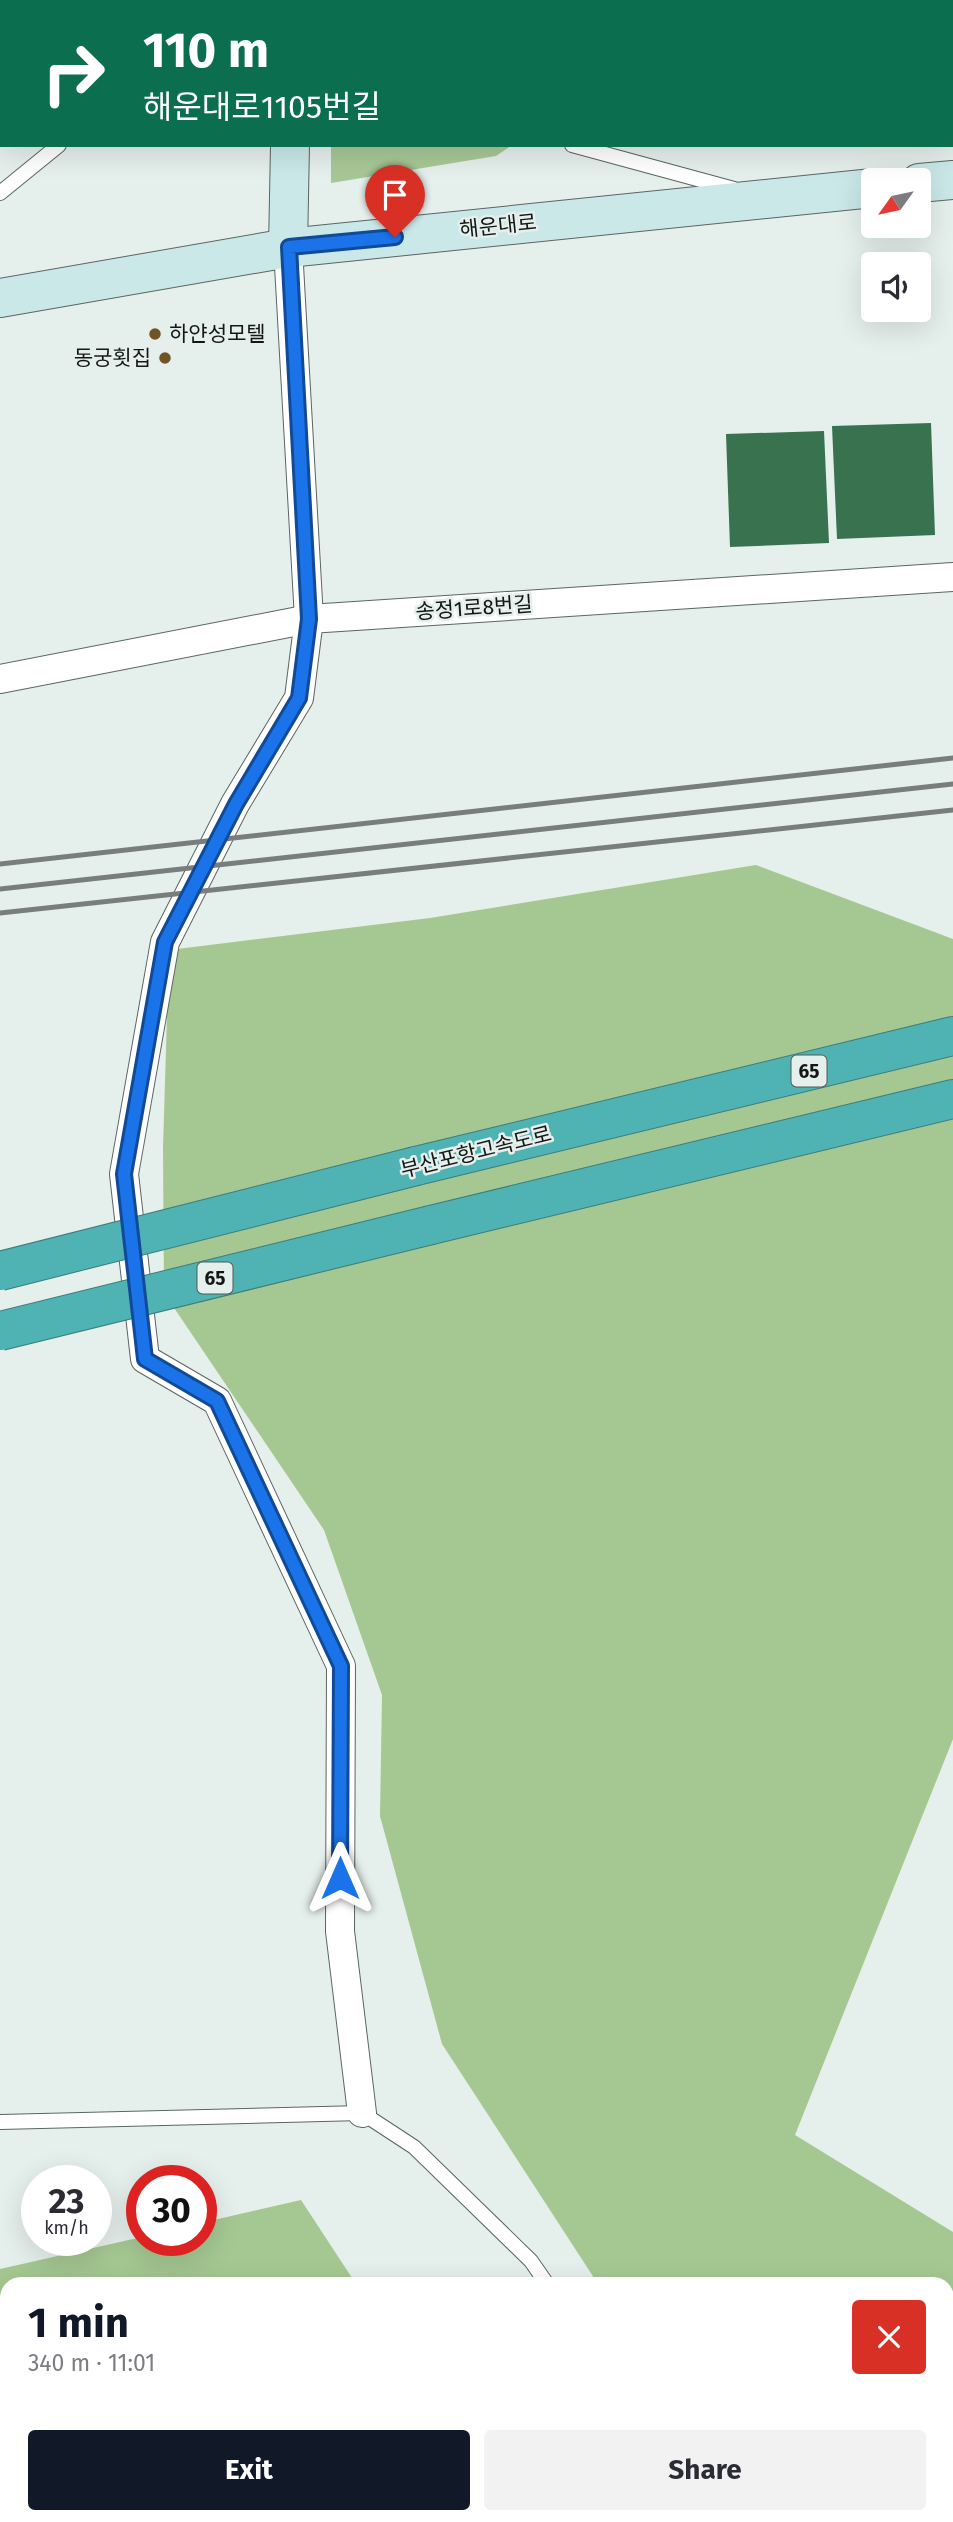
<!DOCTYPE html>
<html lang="en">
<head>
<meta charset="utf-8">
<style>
	body { margin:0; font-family:"Fira Sans","Noto Sans KR",sans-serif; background:#f2f2f3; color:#2b2b33; height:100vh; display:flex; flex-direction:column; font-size:26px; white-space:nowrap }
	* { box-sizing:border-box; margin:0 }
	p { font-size:23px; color:#7c7c81 }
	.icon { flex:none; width:38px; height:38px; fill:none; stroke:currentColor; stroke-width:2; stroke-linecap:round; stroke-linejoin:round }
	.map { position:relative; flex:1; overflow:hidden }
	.details { position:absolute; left:0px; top:2277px; width:954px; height:247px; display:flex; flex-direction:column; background:#fff; border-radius:21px 21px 0 0; box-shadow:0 7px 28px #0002 }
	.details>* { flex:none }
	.hud { position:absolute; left:0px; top:0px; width:954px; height:147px; box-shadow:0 7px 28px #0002; background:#0b6e4f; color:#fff; overflow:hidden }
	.needle { width:46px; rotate:237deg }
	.tools { position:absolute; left:861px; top:168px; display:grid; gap:14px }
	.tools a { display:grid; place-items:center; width:70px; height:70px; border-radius:7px; background:#fff; box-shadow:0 7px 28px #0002; font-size:35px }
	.speed { position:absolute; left:21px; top:2165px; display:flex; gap:14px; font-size:35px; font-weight:700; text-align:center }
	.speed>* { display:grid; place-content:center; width:91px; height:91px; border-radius:50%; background:#fff; box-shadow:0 7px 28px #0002; line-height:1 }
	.speed small { font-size:18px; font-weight:400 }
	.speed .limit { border:10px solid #d22; background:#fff; color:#111 }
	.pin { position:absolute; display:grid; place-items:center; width:60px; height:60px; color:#fff; margin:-72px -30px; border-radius:50% 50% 50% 0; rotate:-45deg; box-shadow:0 0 7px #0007 }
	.pin .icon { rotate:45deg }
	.me { position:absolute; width:77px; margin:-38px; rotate:0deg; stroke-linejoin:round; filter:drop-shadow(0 0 5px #0008) }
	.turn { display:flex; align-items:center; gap:24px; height:147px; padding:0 28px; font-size:32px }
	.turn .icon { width:91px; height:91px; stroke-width:2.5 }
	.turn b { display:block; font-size:49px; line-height:60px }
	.round { display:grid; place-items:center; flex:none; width:74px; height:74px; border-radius:7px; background:#f2f2f3 }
	.headline { display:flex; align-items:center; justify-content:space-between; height:119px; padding:0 28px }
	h1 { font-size:42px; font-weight:700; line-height:52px; color:#111827 }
	.primary-button { display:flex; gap:14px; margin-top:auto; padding:14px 28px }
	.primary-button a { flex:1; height:80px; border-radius:7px; background:#111827; color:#fff; font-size:28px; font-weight:700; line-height:80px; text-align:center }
	.primary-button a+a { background:#f2f2f3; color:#2b2b33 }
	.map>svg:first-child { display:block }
	.green { fill:#a7c896 }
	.forest { fill:#a5c892 }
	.building { fill:#38724f }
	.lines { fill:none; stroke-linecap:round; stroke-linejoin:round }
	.service-casing { stroke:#5c6562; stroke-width:16 }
	.minor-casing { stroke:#5c6562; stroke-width:30 }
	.secondary-casing { stroke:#5c6562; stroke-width:40 }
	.motorway-casing { stroke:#3b7c7c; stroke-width:40 }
	.path { stroke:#818885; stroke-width:4.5; stroke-dasharray:3.5 5; stroke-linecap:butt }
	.service { stroke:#fff; stroke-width:14 }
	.minor { stroke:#fff; stroke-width:28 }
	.secondary { stroke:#cae8e8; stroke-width:38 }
	.motorway { stroke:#50b3b3; stroke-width:38 }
	.rail { stroke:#787e7d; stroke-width:5 }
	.motorway-bridge-casing { stroke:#3b7c7c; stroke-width:40; stroke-linecap:butt }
	.motorway-bridge { stroke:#50b3b3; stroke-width:38 }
	.route-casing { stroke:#114b97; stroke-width:18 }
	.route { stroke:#1a73e8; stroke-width:12 }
	.poi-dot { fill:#705326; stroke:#e5efec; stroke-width:2.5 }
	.labels { text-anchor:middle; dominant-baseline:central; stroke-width:5; stroke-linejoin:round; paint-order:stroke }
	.shield { fill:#e5efec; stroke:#535856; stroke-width:2 }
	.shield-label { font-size:19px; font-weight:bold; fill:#141716 }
	.street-label { font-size:21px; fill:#141716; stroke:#e5efec }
	.poi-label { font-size:21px; fill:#141716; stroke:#e5efec; text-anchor:start }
</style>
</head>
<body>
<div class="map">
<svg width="953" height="2522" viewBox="0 0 953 2522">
	<rect width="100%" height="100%" fill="#e5efec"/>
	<polygon class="green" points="331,145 512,145 496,156 331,183"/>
	<g class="forest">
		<polygon points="756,865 953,939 953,1739 795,2135 953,2232 953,2522 752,2522 749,2517 947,2516 947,2284 598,2284 442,2044 380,1816 382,1695 324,1530 164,1293 163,1148 169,950 430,918"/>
		<polygon points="301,2200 356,2284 7,2284 7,2516 490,2517 490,2522 0,2522 0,2269 142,2237 142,2240 201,2240 201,2223"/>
	</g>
	<g class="building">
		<polygon points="931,423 935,535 837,539 832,426"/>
		<polygon points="824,431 829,543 730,547 726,434"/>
	</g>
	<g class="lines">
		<g class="service-casing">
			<g id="service">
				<polyline points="405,0 407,2"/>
				<polyline points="204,2 206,0"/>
				<polyline points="572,145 734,189"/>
				<polyline points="0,193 59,145"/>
				<polyline points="0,2122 362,2113 414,2147 531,2261 547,2284"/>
				<polyline points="678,2516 679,2522"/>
			</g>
		</g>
		<g class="minor-casing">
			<g id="minor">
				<polyline points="288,248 309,619 299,698 235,804 165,942 124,1174 145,1359 217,1401 341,1666 340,1931 362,2113"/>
				<polyline points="0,679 309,619 953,577"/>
			</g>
		</g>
		<g class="secondary-casing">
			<g id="secondary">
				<polyline points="293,2 293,0"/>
				<polyline points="919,183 953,180"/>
				<polyline points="288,248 290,145"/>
				<polyline points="0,298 288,248 873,188"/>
			</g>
		</g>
		<g class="motorway-casing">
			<g id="motorway">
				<polyline points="416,1166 953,1036"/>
				<polyline points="431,1225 953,1099"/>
			</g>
		</g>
		<polyline class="path" points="947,2304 953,2301"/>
		<use href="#service" class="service"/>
		<use href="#minor" class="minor"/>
		<use href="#secondary" class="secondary"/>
		<use href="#motorway" class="motorway"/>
		<g class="rail">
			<polyline points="0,864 953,758"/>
			<polyline points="0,889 953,784"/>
			<polyline points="0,913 953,810"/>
		</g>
		<g class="motorway-bridge-casing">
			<g id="motorway-bridge">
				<polyline points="0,1271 416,1166"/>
				<polyline points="0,1331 431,1225"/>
			</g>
		</g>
		<use href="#motorway-bridge" class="motorway-bridge"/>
	</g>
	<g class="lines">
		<g class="route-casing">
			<polyline id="route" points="340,1878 341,1666 217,1401 145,1359 124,1174 165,942 236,804 299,698 309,619 289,247 395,237"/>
		</g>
		<use href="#route" class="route"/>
	</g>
	<g class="poi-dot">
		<circle cx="155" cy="334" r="7"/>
		<circle cx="165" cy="358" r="7"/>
	</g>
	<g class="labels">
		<g class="shield">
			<rect x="791.5" y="1055.5" width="35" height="31" rx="5"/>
			<rect x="197.5" y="1262.5" width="35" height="31" rx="5"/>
		</g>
		<g class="shield-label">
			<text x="809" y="1071">65</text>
			<text x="215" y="1278">65</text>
		</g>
		<g class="street-label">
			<text transform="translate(498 226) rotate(-6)">해운대로</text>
			<text transform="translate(474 608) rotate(-4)">송정1로8번길</text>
			<text transform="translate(476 1152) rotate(-14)">부산포항고속도로</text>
		</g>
		<g class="poi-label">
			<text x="169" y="334">하얀성모텔</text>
			<text x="151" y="358" text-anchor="end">동궁횟집</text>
		</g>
	</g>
</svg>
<div class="tools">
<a><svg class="needle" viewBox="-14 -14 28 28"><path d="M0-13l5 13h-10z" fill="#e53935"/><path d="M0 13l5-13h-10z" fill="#7c7c81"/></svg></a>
<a><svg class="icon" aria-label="sound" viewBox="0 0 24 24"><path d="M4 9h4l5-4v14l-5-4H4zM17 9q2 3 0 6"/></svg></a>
</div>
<div class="speed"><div>23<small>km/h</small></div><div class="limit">30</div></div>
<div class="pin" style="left:395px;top:237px;background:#d93025"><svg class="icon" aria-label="arrive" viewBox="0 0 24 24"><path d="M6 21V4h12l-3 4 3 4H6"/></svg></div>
<svg class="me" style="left:340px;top:1878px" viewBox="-20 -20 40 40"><path d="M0-17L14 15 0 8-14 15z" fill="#1a73e8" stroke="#fff" stroke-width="4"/></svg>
<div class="hud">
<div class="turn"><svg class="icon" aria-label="right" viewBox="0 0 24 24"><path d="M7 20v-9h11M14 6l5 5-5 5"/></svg><div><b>110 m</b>해운대로1105번길</div></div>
</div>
<section class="details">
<div class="headline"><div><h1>1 min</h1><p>340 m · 11:01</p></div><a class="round" style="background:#d93025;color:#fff"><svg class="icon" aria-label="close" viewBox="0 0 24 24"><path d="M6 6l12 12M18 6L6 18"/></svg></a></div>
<div class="primary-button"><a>Exit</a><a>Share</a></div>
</section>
</div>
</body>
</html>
